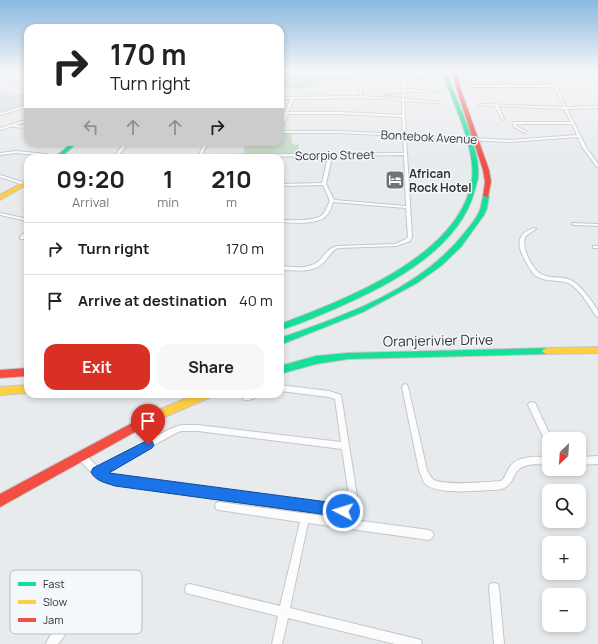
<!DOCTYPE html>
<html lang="en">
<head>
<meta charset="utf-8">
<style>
	body { margin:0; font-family:Manrope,sans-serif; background:#f6f6f6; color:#222; height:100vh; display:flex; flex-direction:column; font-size:15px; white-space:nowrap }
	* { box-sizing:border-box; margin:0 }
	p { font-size:13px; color:#767676 }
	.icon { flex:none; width:22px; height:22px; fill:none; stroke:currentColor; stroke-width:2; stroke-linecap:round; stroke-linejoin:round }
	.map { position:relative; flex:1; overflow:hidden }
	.side { position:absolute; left:24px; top:154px; width:260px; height:244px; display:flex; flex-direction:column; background:#fff; border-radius:12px; box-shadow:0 2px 6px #0003 }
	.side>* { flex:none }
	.banner { position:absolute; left:24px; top:24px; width:260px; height:122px; border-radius:12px; box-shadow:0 2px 6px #0003; background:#fff; color:#222; overflow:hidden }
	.needle { width:26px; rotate:205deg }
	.buttons { position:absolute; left:542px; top:432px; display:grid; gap:8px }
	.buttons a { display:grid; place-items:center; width:44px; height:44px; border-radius:8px; background:#fff; box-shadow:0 2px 6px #0003; font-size:20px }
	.pin { position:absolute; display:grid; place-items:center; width:34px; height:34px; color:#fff; margin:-41px -17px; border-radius:50% 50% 50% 0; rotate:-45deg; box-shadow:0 0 4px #0007 }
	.pin .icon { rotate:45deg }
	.me { position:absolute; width:44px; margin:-22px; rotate:275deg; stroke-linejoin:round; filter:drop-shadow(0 0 3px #0008) }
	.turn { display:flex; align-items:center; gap:14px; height:84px; padding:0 20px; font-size:18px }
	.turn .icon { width:52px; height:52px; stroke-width:2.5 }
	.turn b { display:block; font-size:28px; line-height:34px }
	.lanes { display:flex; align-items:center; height:38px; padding:0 20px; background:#0003; justify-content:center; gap:20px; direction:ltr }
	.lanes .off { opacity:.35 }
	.eta { display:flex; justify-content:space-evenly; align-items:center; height:68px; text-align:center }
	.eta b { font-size:24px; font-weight:700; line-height:28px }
	.button { display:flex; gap:8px; margin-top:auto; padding:8px 20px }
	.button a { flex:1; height:46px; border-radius:12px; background:#d93025; color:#fff; font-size:16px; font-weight:700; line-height:46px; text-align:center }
	.button a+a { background:#f6f6f6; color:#222 }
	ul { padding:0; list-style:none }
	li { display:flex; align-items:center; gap:12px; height:52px; padding:0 20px; border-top:1px solid #e0e0e0 }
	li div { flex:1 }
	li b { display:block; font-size:15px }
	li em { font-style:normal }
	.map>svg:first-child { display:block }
	.built { fill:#d6dce3 }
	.green { fill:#c6dac5 }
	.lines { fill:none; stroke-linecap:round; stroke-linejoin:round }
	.street-casing { stroke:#c4c6c9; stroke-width:2 }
	.fast-casing { stroke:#c4c6c9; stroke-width:2 }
	.slow-casing { stroke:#c4c6c9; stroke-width:2 }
	.jam-casing { stroke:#c4c6c9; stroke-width:2 }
	.street { fill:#fcfcfc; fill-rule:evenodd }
	.fast { fill:#16e098; fill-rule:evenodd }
	.slow { fill:#ffcf43; fill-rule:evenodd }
	.jam { fill:#f24e42; fill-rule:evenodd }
	.route { fill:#1a73e8; stroke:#114b97 }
	.labels { text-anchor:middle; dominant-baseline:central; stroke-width:3; stroke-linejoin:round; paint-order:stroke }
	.far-street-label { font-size:12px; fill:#313335; stroke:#f4f8fd }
	.far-poi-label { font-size:12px; font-weight:bold; fill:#313335; stroke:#f4f8fd; text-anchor:start }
	.street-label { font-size:14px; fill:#313335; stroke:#f4f8fd }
	.key { fill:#f4f8fd; stroke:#babdc1; stroke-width:1 }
	.key-label { font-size:11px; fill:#313335 }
</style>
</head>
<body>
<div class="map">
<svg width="598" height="644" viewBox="0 0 598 644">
	<rect width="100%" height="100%" fill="#e8ebee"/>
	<polygon class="built" points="0,90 28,96 28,105 0,113"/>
	<g class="green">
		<polygon points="282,74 323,74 355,77 355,80 319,80 319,85 307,88 281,88"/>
		<polygon points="291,133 292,144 299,145 297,154 243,154 245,145 261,144 261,142 280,142 280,134"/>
	</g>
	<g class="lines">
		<g class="street-casing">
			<g id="street">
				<polygon points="0,72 4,72 0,74"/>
				<path d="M280,72H322L357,75L360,78L362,96L402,99V96L384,95L402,94L404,72H406V79L435,81L436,72H438L437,82L406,81L405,89L438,92L437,93L405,91L404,99L440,102L439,103L404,101L406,135L509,140L577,135L572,124H516V126L526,131L525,133L514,127L513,123L514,122H571L564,109L498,106L504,119L503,120L502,119L495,106L479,105L480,104L564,107L555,88L552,87H473L468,86L467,81H469L470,85H504L497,78L486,72C494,73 501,79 506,85H549L524,72H527L557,87L566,107L598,106V108L567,109L586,147L598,164V167H597L582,147L578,137L509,142L406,137L412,237L410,241L396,246L338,248C331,251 329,257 324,262C313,274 294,270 280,270V266C293,267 310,270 320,260C327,253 327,249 337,246L395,244L406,239L408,237L406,208L333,202C331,207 330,213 326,216C318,225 292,223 280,222V220C290,220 314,222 322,215C326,212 327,206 330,201L323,185L280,186V184L322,183L328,156L123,158L115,155L125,142H129L119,155L123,156L199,155L204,142H208L202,155L404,153L403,136L338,133H280V131H338L403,134L402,117L340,114H288L282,128L280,129V125L285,114H280V112H285L291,99H280V97L360,96L358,78L356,77L322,74H280ZM361,98L402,100V115L340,112H288L294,99ZM404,155L406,206L334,200L326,184L332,156Z"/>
				<polygon points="545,72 548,72 562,78 598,81 598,83 562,80"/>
				<polygon points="0,81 28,87 28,89 0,83"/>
				<polygon points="28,105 28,107 0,115 0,113"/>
				<polygon points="28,119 28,121 15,125 28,126 28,128 14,127 13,126 0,130 0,128"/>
				<polygon points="16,151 46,154 48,155 46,156 16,153 0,155 0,153"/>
				<polygon points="0,175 26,183 27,184 24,185 0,177"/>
				<polygon points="0,213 28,219 28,221 0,215"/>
				<polygon points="572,223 598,224 598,226 574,225 572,224"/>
				<path d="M534,228L536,229C533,231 529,233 526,236C520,246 532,269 541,274C549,279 560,276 568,279C579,283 586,294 593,303C594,305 597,308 598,311C598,313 598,315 598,317L596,316C589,306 583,294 573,286C563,278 552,283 540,278C532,275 529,267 525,260C517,246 516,233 534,228Z"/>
				<polygon points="26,231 28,231 28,235 24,239 20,239 20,237"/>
				<rect x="593" y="246" width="5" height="2"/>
				<path d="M405,384L407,385L408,387L427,470C429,474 431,478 434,480C445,486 487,482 501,481C506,477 507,470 511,465C521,455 537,457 549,457V465C536,464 520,462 514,476C512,481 509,486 504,488C500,490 494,490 489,490C474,491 441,494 428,486C423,483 421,475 419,470L402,387L403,385Z"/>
				<path d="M280,385L329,391L341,395L357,496C355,513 347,515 331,514L115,484L94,475L79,460L78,457L79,454L82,453L85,454L98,467L170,429L181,425H198L341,442L335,399L329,397L280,391ZM181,431H198L342,449L349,496L347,503L343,506H331L115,476L105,472L176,433Z"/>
				<path d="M249,394H260C257,398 249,401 244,400L243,398L244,396Z"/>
				<polygon points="532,402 535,403 552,439 549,439 549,444 546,443 528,405 529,403"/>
				<polygon points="598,456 598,464 579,465 579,457"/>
				<polygon points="219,502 429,530 432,532 434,535 432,538 429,540 308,523 290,608 417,639 421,640 422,644 395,644 288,618 282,644 272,644 278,616 186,593 185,589 186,585 190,584 280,606 300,522 219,510 216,509 215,506 216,503"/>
				<polygon points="494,583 498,584 499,588 504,644 494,644 489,588 490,584"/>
				<path d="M66,620L70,621L71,625L70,629L58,644H46C48,637 59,623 66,620Z"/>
			</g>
		</g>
		<g class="fast-casing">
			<g id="fast">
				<path d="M444,72H448V77C458,105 481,149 478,178C477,183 475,188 474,193C456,254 380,290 325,313C311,319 295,326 280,330V324C344,300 461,256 472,179C476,150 454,104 444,77Z"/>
				<polygon points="73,142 78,142 60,158 54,158"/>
				<path d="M484,195L489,196L487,208L484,215L461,247L441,266L417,283L363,312L280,345V338C346,315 421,289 465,232C470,226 476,219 479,212C482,207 481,200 484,195Z"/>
				<polygon points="547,348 550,349 552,351 550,353 547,354 348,359 316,364 280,374 280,366 316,356 348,353"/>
			</g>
		</g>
		<g class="slow-casing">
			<g id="slow">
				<polygon points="28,180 28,184 0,200 0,195"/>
				<polygon points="598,347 598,353 547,354 544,353 542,351 544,349 547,348"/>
				<polygon points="28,385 28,393 0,395 0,387"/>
				<polygon points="196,394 212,394 211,397 153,422 149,424 145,422 143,419 145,416"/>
			</g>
		</g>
		<g class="jam-casing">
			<g id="jam">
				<polygon points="453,72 457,72 460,87 489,170 491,182 488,197 483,196 485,182 483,170 456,87"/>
				<polygon points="28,368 28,376 0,378 0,370"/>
				<polygon points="149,414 153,416 155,419 153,422 0,507 0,494"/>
			</g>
		</g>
		<use href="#street" class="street"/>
		<use href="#fast" class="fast"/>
		<use href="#slow" class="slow"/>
		<use href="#jam" class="jam"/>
	</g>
	<linearGradient id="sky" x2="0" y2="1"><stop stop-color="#8ab8e0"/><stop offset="0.44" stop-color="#f5f6f7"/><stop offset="1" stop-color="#f5f6f7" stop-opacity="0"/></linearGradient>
	<rect width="598" height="162" fill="url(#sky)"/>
	<path class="route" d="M148,440L152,441L154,445L152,448L109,473L343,504L348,506L350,511L348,515L343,517L115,486C106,483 95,481 91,472L93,468Z"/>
	<defs>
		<g id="hotel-square" transform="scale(1)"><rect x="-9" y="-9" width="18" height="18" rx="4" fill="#717376" stroke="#f4f8fd"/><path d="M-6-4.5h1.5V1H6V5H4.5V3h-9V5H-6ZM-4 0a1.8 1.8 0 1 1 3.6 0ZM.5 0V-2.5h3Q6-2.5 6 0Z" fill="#fff"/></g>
	</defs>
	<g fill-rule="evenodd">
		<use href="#hotel-square" x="395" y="180"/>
	</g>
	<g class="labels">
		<g class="far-street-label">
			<text transform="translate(429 137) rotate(3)">Bontebok Avenue</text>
			<text transform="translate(335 155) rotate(-1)">Scorpio Street</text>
		</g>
		<g class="far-poi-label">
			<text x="409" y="173">African<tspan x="409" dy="14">Rock Hotel</tspan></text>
		</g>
		<g class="street-label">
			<text transform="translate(438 340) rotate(-1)">Oranjerivier Drive</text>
		</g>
	</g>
	<rect x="10" y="570" width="132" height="64" rx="6" class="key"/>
	<rect x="18" y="582" width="18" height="4" fill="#16e098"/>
	<rect x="18" y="600" width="18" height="4" fill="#ffcf43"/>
	<rect x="18" y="618" width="18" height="4" fill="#f24e42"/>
	<g class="key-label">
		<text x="43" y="588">Fast</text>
		<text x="43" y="606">Slow</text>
		<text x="43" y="624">Jam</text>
	</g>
</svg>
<div class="buttons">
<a><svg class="needle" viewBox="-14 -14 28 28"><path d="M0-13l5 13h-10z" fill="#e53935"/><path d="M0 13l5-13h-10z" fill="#767676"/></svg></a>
<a><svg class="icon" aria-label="search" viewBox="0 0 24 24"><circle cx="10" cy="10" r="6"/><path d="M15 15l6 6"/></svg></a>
<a>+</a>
<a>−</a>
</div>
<div class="pin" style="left:148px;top:445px;background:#d93025"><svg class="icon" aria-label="arrive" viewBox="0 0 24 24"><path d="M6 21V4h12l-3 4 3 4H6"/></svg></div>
<svg class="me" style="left:343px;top:511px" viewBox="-20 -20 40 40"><circle r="17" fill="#1a73e8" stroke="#fff" stroke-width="3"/><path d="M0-11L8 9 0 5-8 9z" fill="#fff"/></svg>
<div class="banner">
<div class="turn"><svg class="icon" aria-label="right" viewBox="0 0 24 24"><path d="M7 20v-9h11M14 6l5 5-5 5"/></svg><div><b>170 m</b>Turn right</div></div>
<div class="lanes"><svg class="icon off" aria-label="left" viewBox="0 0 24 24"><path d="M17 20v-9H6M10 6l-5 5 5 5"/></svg><svg class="icon off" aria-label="ahead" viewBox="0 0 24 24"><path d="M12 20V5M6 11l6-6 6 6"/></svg><svg class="icon off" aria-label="ahead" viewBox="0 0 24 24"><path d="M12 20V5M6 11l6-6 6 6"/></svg><svg class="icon" aria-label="right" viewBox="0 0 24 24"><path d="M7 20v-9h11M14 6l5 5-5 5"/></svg></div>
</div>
<section class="side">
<div class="eta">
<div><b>09:20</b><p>Arrival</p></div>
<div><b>1</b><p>min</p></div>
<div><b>210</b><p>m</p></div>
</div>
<ul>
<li><svg class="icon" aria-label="right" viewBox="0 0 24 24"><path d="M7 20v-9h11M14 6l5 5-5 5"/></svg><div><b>Turn right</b></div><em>170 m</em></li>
<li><svg class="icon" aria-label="arrive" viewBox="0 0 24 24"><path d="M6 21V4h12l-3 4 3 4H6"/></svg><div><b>Arrive at destination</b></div><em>40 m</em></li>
</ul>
<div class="button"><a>Exit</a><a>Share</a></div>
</section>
</div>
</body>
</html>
